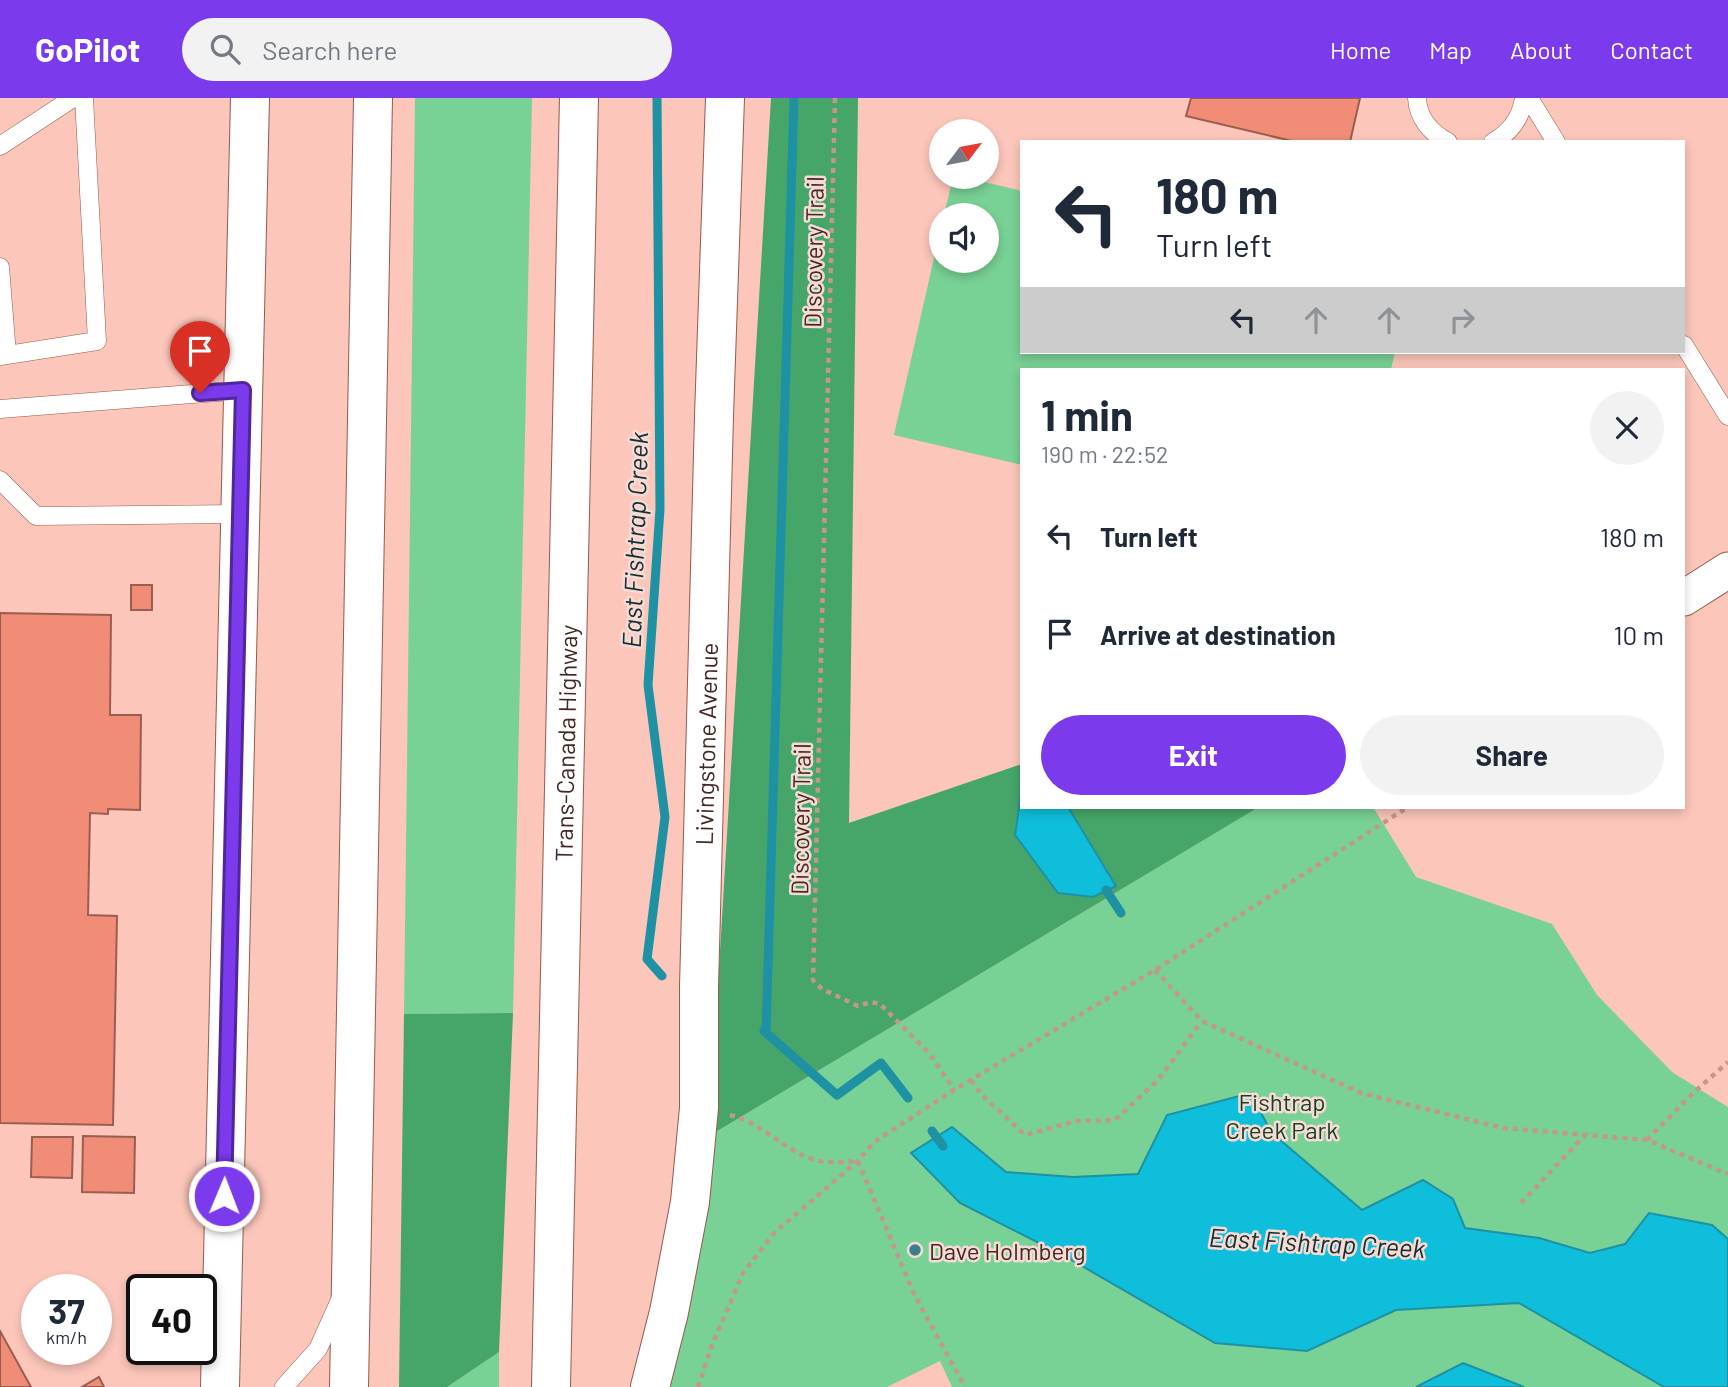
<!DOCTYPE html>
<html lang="en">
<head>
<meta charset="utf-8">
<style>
	body { margin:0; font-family:Barlow,sans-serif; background:#f2f2f3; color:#1f2937; height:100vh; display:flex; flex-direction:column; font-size:26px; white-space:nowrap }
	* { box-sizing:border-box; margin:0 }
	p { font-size:23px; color:#747a83 }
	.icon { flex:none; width:38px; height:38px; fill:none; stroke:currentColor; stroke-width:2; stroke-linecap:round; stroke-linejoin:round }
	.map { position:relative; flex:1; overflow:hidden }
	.sheet { position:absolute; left:1020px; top:270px; width:665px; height:441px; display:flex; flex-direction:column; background:#fff; border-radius:0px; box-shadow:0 4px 10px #0003 }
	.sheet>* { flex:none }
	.hud { position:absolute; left:1020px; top:42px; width:665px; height:214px; border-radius:0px; box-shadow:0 4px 10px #0003; background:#fff; color:#1f2937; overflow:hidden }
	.needle { width:46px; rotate:58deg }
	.controls { position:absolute; left:929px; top:21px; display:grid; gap:14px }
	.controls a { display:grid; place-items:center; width:70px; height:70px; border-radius:50%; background:#fff; box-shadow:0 4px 10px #0003; font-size:35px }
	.speed { position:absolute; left:21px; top:1176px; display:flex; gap:14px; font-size:35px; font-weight:700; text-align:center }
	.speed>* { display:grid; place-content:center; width:91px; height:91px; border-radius:50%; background:#fff; box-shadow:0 4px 10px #0003; line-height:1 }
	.speed small { font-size:18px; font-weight:400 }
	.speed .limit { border:4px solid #111; border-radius:10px; background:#fff; color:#111 }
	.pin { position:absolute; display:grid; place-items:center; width:60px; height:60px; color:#fff; margin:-72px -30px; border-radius:50% 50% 50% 0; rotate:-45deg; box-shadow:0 0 7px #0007 }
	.pin .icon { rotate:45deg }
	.me { position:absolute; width:77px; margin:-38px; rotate:1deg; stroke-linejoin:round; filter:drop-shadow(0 0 5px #0008) }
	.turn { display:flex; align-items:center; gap:24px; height:147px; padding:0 21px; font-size:32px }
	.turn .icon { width:91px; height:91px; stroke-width:2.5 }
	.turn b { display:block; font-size:49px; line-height:60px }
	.lanes { display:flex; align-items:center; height:66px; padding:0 21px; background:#0003; justify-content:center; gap:35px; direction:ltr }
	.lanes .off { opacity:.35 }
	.round { display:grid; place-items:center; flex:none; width:74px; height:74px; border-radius:37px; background:#f2f2f3 }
	.overview { display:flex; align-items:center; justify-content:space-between; height:119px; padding:0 21px }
	h1 { font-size:42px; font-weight:700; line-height:52px }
	.action { display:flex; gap:14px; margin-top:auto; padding:14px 21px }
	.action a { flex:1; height:80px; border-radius:42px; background:#7c3aed; color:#fff; font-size:28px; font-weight:700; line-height:80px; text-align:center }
	.action a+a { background:#f2f2f3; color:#1f2937 }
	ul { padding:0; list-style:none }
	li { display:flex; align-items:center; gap:21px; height:98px; padding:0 21px }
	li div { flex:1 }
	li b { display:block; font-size:26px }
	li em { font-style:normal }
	header { display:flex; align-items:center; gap:42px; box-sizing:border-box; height:98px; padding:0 35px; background:#7c3aed; color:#fff }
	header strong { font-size:33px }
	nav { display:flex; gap:38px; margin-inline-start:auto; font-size:24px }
	.search { width:490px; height:63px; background:#f2f2f3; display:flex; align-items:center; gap:18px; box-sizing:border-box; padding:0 24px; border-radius:38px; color:#747a83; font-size:26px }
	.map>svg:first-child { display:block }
	.green { fill:#78d195 }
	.forest { fill:#46a66a }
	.water { fill:#0ebeda; stroke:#1e91a3; stroke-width:2 }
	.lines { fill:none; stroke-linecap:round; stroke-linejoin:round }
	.stream { stroke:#1e91a3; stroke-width:9 }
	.building { fill:#f18d76; stroke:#995e51; stroke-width:2 }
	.service-casing { stroke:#945a4d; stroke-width:19 }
	.minor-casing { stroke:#945a4d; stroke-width:37 }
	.tertiary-casing { stroke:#945a4d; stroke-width:40 }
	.motorway-casing { stroke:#945a4d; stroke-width:40 }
	.path { stroke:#c4978d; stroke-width:4.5; stroke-dasharray:5 5; stroke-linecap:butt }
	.service { stroke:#fff; stroke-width:18 }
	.minor { stroke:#fff; stroke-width:35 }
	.tertiary { stroke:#fff; stroke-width:38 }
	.motorway { stroke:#fff; stroke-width:38 }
	.route-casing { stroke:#51269a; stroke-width:18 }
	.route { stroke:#7c3aed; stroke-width:12 }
	.poi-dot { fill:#3b7f8e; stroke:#f6dbd4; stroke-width:2.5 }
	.labels { text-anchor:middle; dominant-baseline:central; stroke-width:5; stroke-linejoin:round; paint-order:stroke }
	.street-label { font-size:24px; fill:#432924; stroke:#f6dbd4 }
	.park-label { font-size:24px; fill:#183f26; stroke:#f6dbd4 }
	.poi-label { font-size:24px; fill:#432924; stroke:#f6dbd4; text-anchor:start }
	.water-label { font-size:26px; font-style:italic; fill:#162e33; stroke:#f6dbd4 }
</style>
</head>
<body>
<header>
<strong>GoPilot</strong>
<div class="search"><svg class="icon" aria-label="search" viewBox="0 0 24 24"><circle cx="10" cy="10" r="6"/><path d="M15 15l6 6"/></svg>Search here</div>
<nav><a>Home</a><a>Map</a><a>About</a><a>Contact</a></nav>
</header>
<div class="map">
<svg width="1728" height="1289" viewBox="0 0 1728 1289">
	<rect width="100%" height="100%" fill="#fcc6ba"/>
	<g class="green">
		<polygon points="415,0 532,0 513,915 404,916"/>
		<polygon points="953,79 963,79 1022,93 1022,254 1395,254 1391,271 1022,271 1022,367 894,337 941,129 942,163 987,163 987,117 944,117"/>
		<polygon points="1259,709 1373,709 1416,779 1552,826 1597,897 1672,974 1728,1009 1728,1289 952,1289 940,1263 887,1289 658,1289 709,1038"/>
		<polygon points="499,1254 499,1289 447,1289"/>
	</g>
	<g class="forest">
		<polygon points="771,0 858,0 849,725 1022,666 1022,709 1259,709 709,1038"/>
		<polygon points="513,915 499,1254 447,1289 399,1289 404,916"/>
	</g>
	<g class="water">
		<polygon points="1022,690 1022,709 1068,709 1116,788 1093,799 1058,795 1015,737"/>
		<polygon points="1251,995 1271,1034 1362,1112 1423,1082 1453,1101 1465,1130 1539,1140 1590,1155 1625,1146 1649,1115 1712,1127 1728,1141 1728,1289 1664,1289 1519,1205 1396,1212 1307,1253 1215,1245 1063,1157 960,1105 911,1055 952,1029 1006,1074 1073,1079 1138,1076 1167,1017"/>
		<polygon points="1463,1265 1524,1289 1416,1289"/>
	</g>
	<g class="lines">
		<g class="stream">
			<polyline points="657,0 660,411 648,587 665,719 647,861 662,878"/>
			<polyline points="1106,792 1121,815"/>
			<polyline points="764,933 837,997 881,965 908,1000"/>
			<polyline points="766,934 794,0"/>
			<polyline points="932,1033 943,1048"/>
		</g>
	</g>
	<g class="building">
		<polygon points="1191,0 1360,0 1350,44 1296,44 1186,18"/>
		<rect x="131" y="487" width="21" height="25"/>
		<polygon points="0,515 111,517 110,617 141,617 140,712 108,711 108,716 90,715 88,817 117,818 113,1027 0,1025"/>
		<polygon points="83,1038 135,1039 134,1095 82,1094"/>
		<polygon points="32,1039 73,1039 72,1080 31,1079"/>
		<polygon points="0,1233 31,1289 0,1289"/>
		<polygon points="99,1279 104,1289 82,1289"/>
	</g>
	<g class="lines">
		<g class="service-casing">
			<g id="service">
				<path d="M1417,0C1418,20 1431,35 1448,44"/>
				<polyline points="1529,0 1556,44"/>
				<path d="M1493,44C1511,34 1521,20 1524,0"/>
				<polyline points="0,48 73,0"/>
				<polyline points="0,169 7,256"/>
				<polyline points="1684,247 1728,318"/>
				<polyline points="0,258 97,243 84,0"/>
				<polyline points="0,311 243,292"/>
				<polyline points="0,382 36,418 241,416"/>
				<polyline points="284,1289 318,1251 341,1200"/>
			</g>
		</g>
		<g class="minor-casing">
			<polyline id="minor" points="1684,500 1728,472"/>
		</g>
		<g class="tertiary-casing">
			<g id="tertiary">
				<polyline points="220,1289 250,0"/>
				<path id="s1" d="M650,1289L669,1214L690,1104L699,1010V889L714,318L725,0"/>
			</g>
		</g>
		<g class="motorway-casing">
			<g id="motorway">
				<polyline points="349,1289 373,0"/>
				<path id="s2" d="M551,1289L579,0"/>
			</g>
		</g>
		<g class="path">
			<polyline points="835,0 813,882 822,891 858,908 871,904 880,906 930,956 954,992"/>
			<polyline points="1155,872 1202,923 1361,995 1503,1030 1647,1042 1728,1076"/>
			<polyline points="971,982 980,995 1025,1037 1077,1023 1115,1022 1158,982 1201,924"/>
			<path d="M730,1017C759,1024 780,1048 807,1059C822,1066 841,1064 857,1063"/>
			<polyline points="1647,1042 1691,997 1728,964"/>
			<polyline points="858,1063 914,1196 965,1289"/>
			<polyline points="1521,1105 1584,1038"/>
			<polyline points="698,1289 712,1247 743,1175 774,1135 858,1063 874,1044 954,992 1155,872 1408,709"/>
		</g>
		<use href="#service" class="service"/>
		<use href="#minor" class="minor"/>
		<use href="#tertiary" class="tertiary"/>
		<use href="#motorway" class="motorway"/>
	</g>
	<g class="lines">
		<g class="route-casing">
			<polyline id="route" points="200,295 243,292 224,1098"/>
		</g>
		<use href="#route" class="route"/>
	</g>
	<circle class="poi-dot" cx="915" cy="1152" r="7"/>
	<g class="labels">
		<g class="street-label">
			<text transform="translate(813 154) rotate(-89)">Discovery Trail</text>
			<text stroke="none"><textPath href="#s2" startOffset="644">Trans-Canada Highway</textPath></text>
			<text stroke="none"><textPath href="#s1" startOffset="648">Livingstone Avenue</textPath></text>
			<text transform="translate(800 721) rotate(-89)">Discovery Trail</text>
		</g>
		<g class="park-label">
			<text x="1282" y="1003">Fishtrap<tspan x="1282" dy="28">Creek Park</tspan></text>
		</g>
		<g class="poi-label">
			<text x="929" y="1152">Dave Holmberg</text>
		</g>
		<g class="water-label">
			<text transform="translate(634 442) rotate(-88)">East Fishtrap Creek</text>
			<text transform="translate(1317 1144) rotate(3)">East Fishtrap Creek</text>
		</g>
	</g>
</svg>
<div class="controls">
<a><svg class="needle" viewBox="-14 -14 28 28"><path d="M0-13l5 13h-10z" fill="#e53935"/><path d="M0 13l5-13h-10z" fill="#747a83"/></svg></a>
<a><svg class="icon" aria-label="sound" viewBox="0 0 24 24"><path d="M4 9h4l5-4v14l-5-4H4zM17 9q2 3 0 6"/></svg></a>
</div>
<div class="speed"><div>37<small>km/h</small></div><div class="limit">40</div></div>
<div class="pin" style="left:200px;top:295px;background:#d93025"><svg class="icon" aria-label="arrive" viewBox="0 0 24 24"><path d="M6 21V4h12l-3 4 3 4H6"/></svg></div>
<svg class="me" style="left:224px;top:1098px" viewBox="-20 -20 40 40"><circle r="17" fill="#7c3aed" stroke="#fff" stroke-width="3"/><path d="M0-11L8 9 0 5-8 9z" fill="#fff"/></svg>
<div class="hud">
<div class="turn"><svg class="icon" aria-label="left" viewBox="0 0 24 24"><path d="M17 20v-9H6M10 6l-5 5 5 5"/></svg><div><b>180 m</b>Turn left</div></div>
<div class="lanes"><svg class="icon" aria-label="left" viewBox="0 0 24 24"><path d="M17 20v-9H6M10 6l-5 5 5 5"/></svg><svg class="icon off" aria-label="ahead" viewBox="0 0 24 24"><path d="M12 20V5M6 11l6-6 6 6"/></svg><svg class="icon off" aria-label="ahead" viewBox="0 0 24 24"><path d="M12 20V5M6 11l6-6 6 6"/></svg><svg class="icon off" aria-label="right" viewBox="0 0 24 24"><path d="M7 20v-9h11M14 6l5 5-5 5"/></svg></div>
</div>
<section class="sheet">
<div class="overview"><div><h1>1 min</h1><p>190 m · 22:52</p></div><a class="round"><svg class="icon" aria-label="close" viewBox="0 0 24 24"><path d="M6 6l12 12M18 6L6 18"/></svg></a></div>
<ul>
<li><svg class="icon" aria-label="left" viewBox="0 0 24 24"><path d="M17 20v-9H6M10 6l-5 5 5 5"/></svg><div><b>Turn left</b></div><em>180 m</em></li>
<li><svg class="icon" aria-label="arrive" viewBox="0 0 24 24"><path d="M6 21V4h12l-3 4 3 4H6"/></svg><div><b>Arrive at destination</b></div><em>10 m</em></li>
</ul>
<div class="action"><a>Exit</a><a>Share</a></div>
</section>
</div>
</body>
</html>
